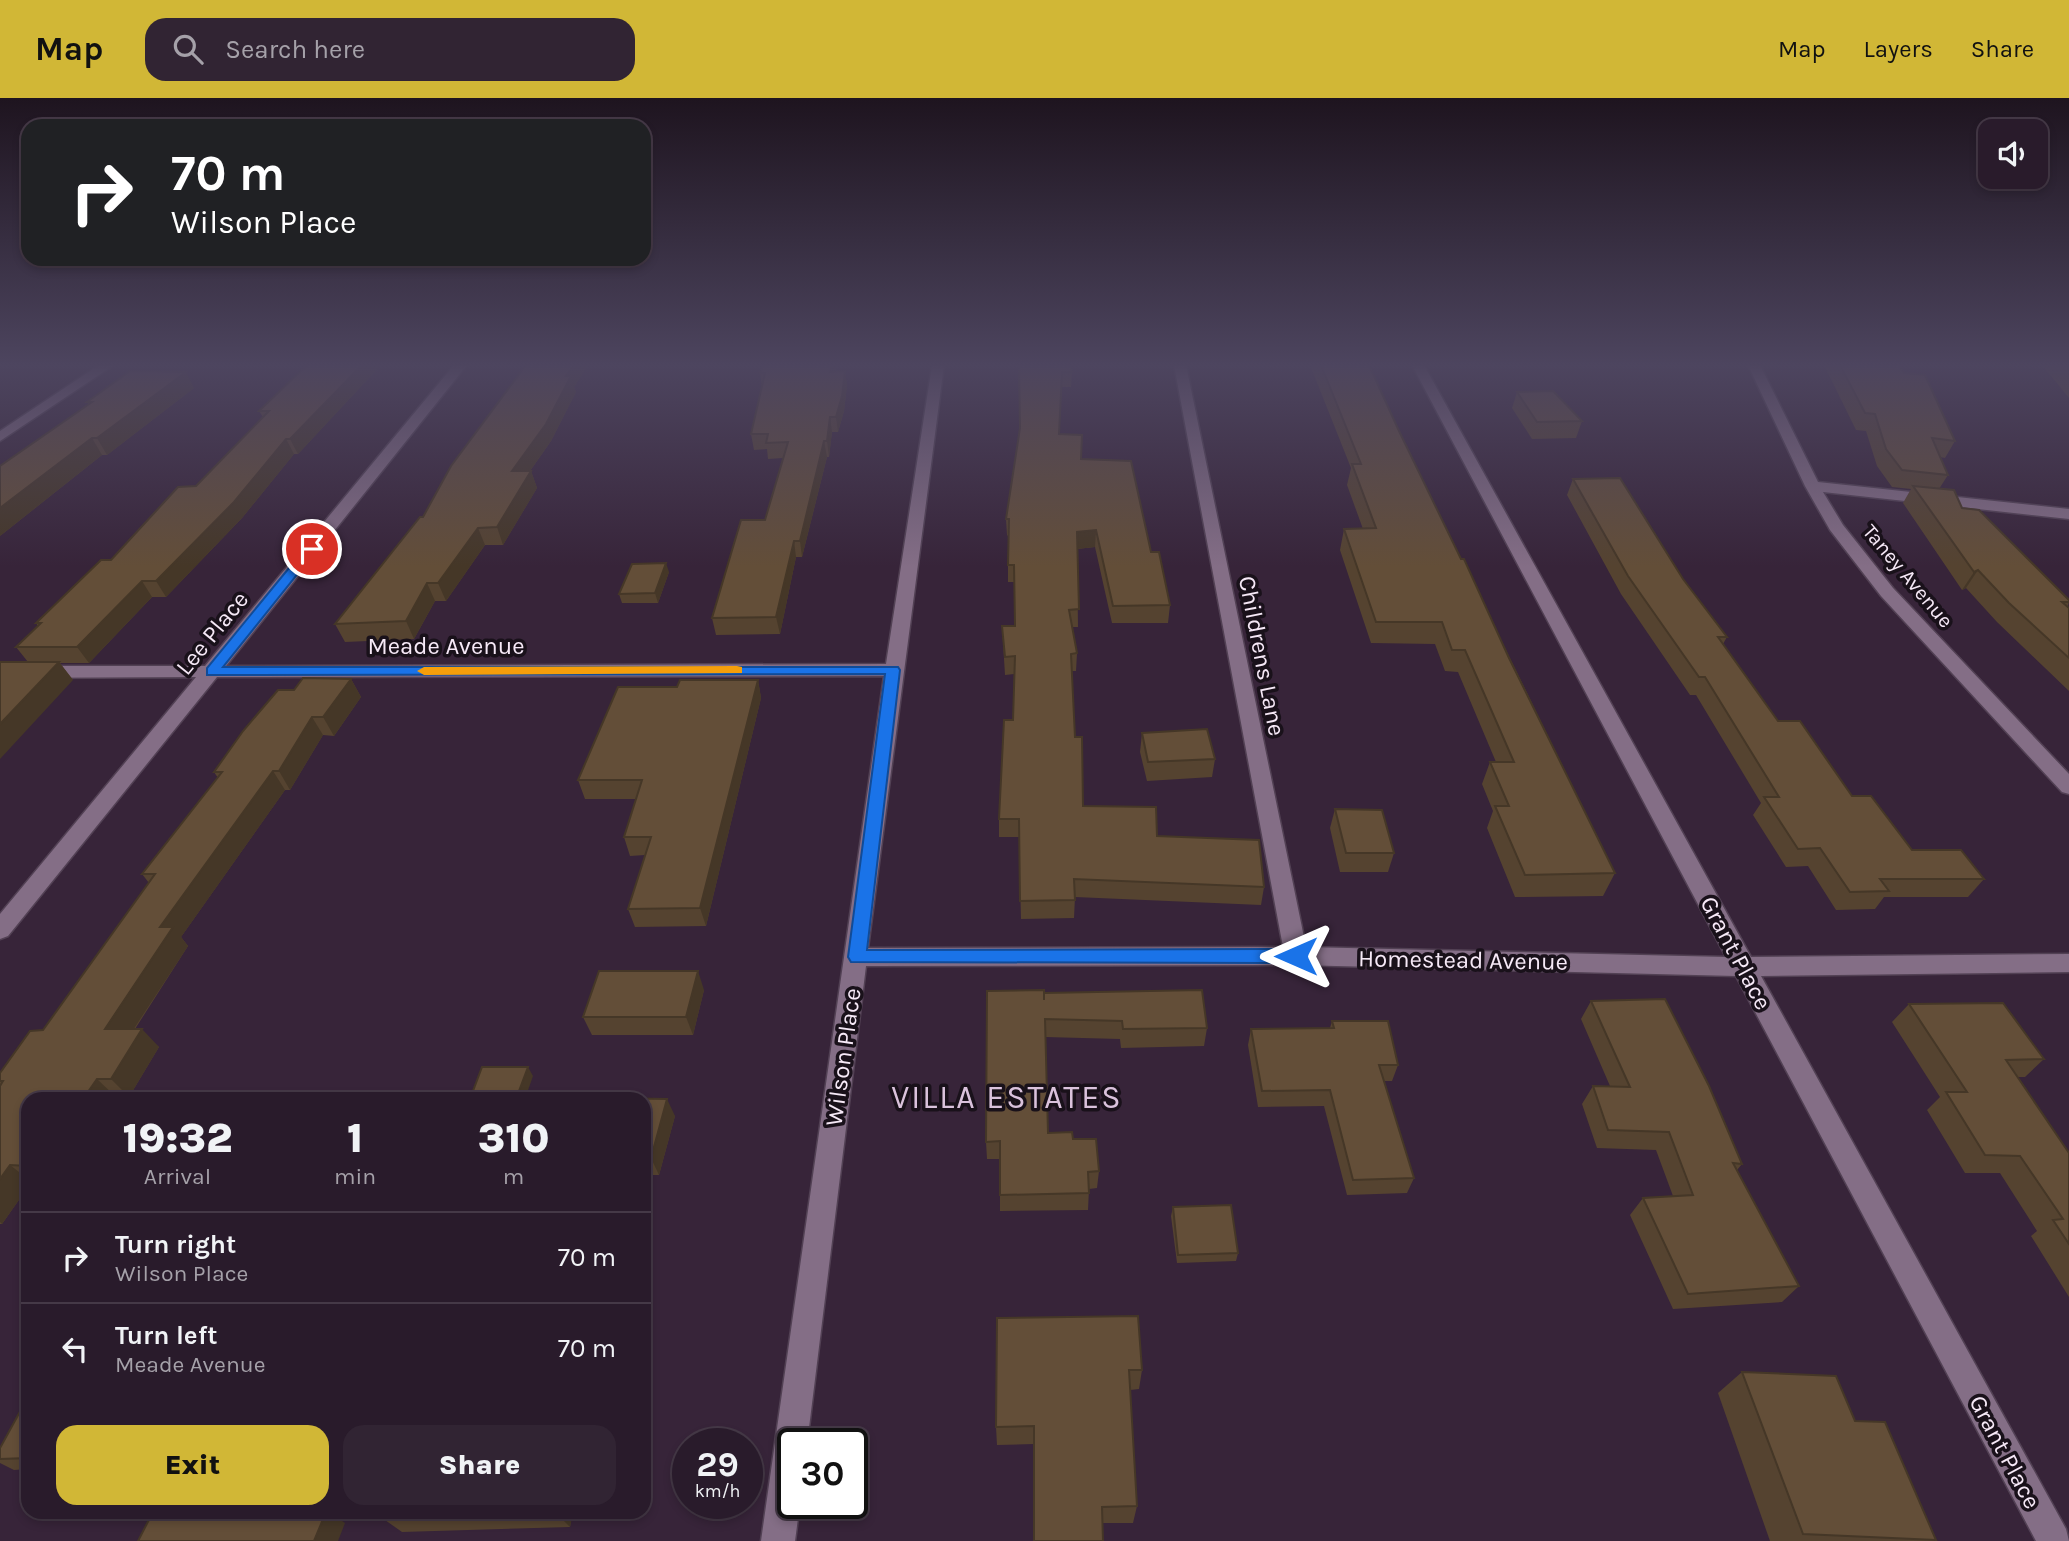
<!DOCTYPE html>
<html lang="en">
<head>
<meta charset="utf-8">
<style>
	body { margin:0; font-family:Karla,sans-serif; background:#312433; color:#f1f3f6; height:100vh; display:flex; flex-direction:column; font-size:26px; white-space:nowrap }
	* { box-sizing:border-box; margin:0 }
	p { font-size:23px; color:#a5a1a9 }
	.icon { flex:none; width:38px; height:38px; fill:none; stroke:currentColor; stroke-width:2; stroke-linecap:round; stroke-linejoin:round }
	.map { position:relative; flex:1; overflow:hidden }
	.details { position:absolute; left:21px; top:994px; width:630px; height:427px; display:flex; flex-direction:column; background:#291b2b; border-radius:21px; box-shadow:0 4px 10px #0003,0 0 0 2px #453947 }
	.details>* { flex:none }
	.banner { position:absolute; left:21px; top:21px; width:630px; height:147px; border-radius:21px; box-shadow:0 4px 10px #0003,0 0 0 2px #453947; background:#202124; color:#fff; overflow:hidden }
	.fabs { position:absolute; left:1978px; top:21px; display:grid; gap:14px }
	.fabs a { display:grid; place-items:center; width:70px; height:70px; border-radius:14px; background:#291b2b; box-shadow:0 4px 10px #0003,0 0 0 2px #453947; font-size:35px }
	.speed { position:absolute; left:672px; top:1330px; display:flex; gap:14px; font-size:35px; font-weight:700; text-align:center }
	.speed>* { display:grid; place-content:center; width:91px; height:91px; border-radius:50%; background:#291b2b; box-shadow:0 4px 10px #0003,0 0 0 2px #453947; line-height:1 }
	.speed small { font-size:18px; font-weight:400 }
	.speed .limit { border:4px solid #111; border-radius:10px; background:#fff; color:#111 }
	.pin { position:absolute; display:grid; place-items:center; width:60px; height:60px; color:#fff; margin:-30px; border:4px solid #fff; border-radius:50%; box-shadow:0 2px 7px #0007 }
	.me { position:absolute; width:77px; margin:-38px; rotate:270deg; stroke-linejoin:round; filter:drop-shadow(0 0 5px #0008) }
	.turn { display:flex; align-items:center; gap:24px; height:147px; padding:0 35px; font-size:32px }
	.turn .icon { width:91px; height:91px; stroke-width:2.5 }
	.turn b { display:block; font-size:49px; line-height:60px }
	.eta { display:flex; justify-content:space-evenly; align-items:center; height:119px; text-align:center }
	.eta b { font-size:42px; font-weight:800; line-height:49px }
	.cta { display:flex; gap:14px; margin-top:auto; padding:14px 35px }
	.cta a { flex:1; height:80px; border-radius:21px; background:#d1b736; color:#111; font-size:28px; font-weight:800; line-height:80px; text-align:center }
	.cta a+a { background:#312433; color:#f1f3f6 }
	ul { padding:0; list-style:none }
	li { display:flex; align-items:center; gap:21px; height:91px; padding:0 35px; border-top:2px solid #453947 }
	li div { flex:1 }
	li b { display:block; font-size:26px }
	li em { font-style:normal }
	header { display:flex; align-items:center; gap:42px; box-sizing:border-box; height:98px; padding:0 35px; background:#d1b736; color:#111 }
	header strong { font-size:33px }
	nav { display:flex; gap:38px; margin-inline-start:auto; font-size:24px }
	.search { width:490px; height:63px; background:#312433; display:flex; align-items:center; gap:18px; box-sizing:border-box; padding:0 24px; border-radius:21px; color:#a5a1a9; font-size:26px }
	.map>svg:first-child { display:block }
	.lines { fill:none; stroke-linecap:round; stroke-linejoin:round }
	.minor-casing { stroke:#524154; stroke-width:3 }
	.minor { fill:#846e86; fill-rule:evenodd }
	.wall { fill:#554330 }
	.shaded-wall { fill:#453727 }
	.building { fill:#634e38; stroke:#453727; stroke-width:2 }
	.route { fill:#1a73e8; stroke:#114b97; stroke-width:2 }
	.slow { fill:#f59e0b }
	.labels { text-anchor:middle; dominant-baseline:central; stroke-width:7; stroke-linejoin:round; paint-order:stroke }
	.far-street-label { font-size:21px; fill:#f6e9f7; stroke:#19111a }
	.street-label { font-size:24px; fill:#f6e9f7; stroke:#19111a }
	.near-neighbourhood-label { font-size:32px; letter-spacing:2px; fill:#dac2dc; stroke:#19111a }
</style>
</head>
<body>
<header>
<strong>Map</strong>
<div class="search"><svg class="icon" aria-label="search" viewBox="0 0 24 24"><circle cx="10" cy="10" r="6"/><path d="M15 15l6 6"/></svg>Search here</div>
<nav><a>Map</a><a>Layers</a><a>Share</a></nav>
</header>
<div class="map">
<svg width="2069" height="1443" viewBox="0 0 2069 1443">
	<rect width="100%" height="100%" fill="#372439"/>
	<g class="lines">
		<g class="minor-casing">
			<g id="minor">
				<polygon points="99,267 114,267 0,343 0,333"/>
				<polygon points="454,267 467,267 226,568 886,566 932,267 944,267 868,850 1283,849 1174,267 1186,267 1306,849 1726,859 1412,267 1424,267 1751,859 2069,856 2069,874 1761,878 2066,1431 2069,1443 2036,1443 1736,878 1296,867 866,868 807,1346 793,1346 793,1405 800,1405 795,1443 761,1443 884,578 217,579 8,838 0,841 0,816 196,579 0,580 0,568 205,568"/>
				<polygon points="1748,267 1760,267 1818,384 2069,411 2069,421 1823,394 1843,427 1893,490 2069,676 2069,696 2062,694 1881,498 1830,432 1805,388"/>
			</g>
		</g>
		<use href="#minor" class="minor"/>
	</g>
	<g class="wall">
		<polygon points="307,267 381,267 298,356 294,356 242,420 166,499 152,499 89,565 60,565 73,582 28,564 16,549 38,528 36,525 111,462 196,388 263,319 259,313"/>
		<polygon points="526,267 588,267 574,289 576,294 551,343 530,373 531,373 537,390 503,447 485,447 446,503 435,503 414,541 345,544 335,526 423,419"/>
		<polygon points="763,267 837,267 835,274 845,273 847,288 844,313 838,334 832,334 829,359 827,359 802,459 796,459 780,536 716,537 712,520 765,422 783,360 768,361 767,351 754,352 751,336 762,288 760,275"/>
		<polygon points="1018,267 1072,274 1071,289 1062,289 1059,336 1081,361 1151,454 1170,507 1168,525 1112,525 1095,449 1077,451 1078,529 1072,529 1077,555 1076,573 1072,573 1075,639 1083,708 1157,738 1264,789 1261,807 1075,799 1074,820 1021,821 1019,739 999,739 999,721 1013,622 1014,576 1005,577 1002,528 1015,528 1015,484 1008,484 1008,438 1007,437 1006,421 1020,331"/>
		<polygon points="1310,267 1369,267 1399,333 1615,775 1603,798 1515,799 1487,730 1493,713 1482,686 1490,664 1496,664 1458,574 1445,573 1435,546 1371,545 1340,452 1344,431 1363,431 1347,387 1351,370"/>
		<polygon points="1824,267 1899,267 1904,275 1955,343 1945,360 1940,359 1948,377 1939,391 2069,502 2068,509 2069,510 2069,593 1997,524 1966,490 1962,492 1903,405 1911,391 1892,389 1877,368 1866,333 1856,332"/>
		<polygon points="2042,267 2069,267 2069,300"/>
		<polygon points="194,290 107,357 102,357 0,438 89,307 87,304"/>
		<polygon points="1517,294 1582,323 1576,340 1532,341 1512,310"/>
		<polygon points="1573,381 1683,481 1727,539 1723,546 1778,623 1852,698 1912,752 1984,781 1968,799 1884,799 1875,811 1836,812 1808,768 1786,769 1753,717 1761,705 1696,597 1690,597 1621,496 1567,397"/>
		<polygon points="669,474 658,505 622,505 619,496"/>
		<polygon points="351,581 361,599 334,638 323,637 290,692 285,692 181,839 188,848 135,931 159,949 129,999 28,1001 28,1089 2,1126 0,1126 0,975 43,932 149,785 142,776 218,680 214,674 294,592"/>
		<polygon points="758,582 761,600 706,828 635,829 628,811 645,757 630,758 624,739 636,701 585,701 578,682 677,589"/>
		<polygon points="1142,635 1215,661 1212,679 1147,683 1140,654"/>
		<polygon points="1335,711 1394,755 1388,774 1340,774 1330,730"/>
		<polygon points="704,892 693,937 592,937 583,919"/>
		<polygon points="1044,902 1207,930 1204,948 1121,950 1120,941 1045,939 1048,1035 1073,1041 1099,1073 1097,1090 1089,1091 1088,1112 1000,1113 1000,1061 987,1061 986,1044"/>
		<polygon points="1591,903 1742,1066 1737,1072 1799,1188 1782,1204 1673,1211 1630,1117 1643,1100 1673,1098 1656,1052 1597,1050 1582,1006 1593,988 1610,988 1581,921"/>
		<polygon points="1909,906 2044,961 2025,979 2018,979 2069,1055 2069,1199 2031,1138 2037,1133 2000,1075 1965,1075 1927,1012 1940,999 1892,924"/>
		<polygon points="1332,923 1398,967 1392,983 1384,983 1414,1080 1407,1095 1347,1097 1324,1008 1258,1009 1248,947 1251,931 1330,930"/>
		<polygon points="644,1001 675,1018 659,1077 644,1077"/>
		<polygon points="1173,1109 1238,1155 1236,1163 1177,1165 1171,1118"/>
		<polygon points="997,1220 1142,1272 1139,1291 1130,1292 1137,1408 1133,1425 1102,1425 1034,1346 997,1347 996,1329"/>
		<polygon points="1742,1274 1855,1323 1936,1442 1934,1443 1770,1443 1718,1295"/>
		<polygon points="28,1299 28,1371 14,1372 0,1365 0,1350"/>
		<polygon points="573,1414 570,1429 402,1434 385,1422"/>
	</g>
	<g class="shaded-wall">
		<polygon points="362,267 381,267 298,356 290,341"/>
		<polygon points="574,267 588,267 574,289 576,294 551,343 518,390 512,373"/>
		<polygon points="832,267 837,267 832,289 830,274"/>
		<polygon points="845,273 847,288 844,313 838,334 836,319"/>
		<polygon points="186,274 194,290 107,357 97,340"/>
		<polygon points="830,319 832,334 829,359 827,343"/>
		<polygon points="92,340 102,357 0,438 0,410"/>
		<polygon points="286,341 294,356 242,420 166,499 156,483"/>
		<polygon points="824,343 827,359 802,459 800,443"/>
		<polygon points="531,373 537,390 503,447 497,429"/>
		<polygon points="478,430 485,447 446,503 438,485"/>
		<polygon points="1096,432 1095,449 1076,451 1077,434"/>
		<polygon points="794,443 796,459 780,536 776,519"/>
		<polygon points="666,465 669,474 658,505 655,495"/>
		<polygon points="1978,472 1966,490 1962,492 1974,474"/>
		<polygon points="142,483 152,499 89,565 77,549"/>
		<polygon points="427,485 435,503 414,541 406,523"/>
		<polygon points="59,564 73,582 0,661 0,626"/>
		<polygon points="351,581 361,599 334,638 323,619"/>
		<polygon points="758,582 761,600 706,828 700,810"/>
		<polygon points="312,619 323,637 290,692 279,673"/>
		<polygon points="273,673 285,692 181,839 188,848 122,949 105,931 160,829"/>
		<polygon points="698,873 704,892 693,937 686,919"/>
		<polygon points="142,931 159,949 129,999 111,981"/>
		<polygon points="528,969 533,978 525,1001 516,1001"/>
		<polygon points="97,981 116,999 114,1001 83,1001"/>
		<polygon points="667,1001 675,1018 659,1077 651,1060"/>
		<polygon points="10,1067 28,1081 28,1089 2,1126 0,1124 0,1081"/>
		<polygon points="326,1414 329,1414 345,1425 338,1443 314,1443"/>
		<polygon points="558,1414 573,1414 570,1429 558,1417"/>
	</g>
	<g class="building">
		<polygon points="307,267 362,267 290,341 286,341 234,404 156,483 142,483 77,549 16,549 41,525 36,525 101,462 111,462 178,389 196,388 269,313 259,313"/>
		<polygon points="526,267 574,267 566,278 571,278 546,326 512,373 531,373 497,429 478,430 438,485 427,485 406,523 335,526 420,419 423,419 451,368"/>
		<polygon points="763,267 832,267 830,274 845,273 842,298 836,319 830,319 827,343 824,343 800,443 794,443 776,519 712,520 741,422 765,422 788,344 766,345 768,336 751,336 765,275 760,275"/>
		<polygon points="1019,267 1071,267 1072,274 1062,274 1059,336 1082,337 1081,361 1131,363 1151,454 1159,454 1170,507 1113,508 1096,432 1077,434 1079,511 1069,512 1077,555 1071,556 1075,639 1082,639 1083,708 1156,709 1157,738 1259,742 1264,789 1074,781 1075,802 1020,803 1019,721 999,721 1004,622 1013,622 1015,558 1005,559 1002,528 1015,528 1014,467 1008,467 1009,421 1006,421 1020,330"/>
		<polygon points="1321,267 1369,267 1399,333 1461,461 1464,461 1509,560 1615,775 1525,777 1495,708 1509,708 1490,664 1514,664 1465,552 1452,552 1442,524 1376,524 1344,431 1376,430 1352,366 1361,366"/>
		<polygon points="1840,267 1899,267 1904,275 1925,277 1955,343 1932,340 1948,377 1902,372 1886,351 1875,316 1865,315"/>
		<polygon points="130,273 186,274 97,340 92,340 0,410 0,368 92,304 87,304"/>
		<polygon points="1553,293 1582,323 1537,324 1517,294"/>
		<polygon points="1620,380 1683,481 1727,539 1718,539 1778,623 1800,623 1852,698 1871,698 1912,752 1961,752 1984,781 1880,781 1889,793 1850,794 1820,750 1798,751 1764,699 1779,699 1705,579 1699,579 1628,478 1573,381"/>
		<polygon points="1913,388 1954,392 1962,410 1979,412 2069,502 2069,504 2062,504 2069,510 2069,560 2009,505 1978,472 1974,474"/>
		<polygon points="666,465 655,495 619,496 632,466"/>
		<polygon points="0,564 59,564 0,626"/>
		<polygon points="303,580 351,581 323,619 312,619 279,673 273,673 160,829 173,829 105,931 142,931 111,981 97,981 83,1001 28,1001 28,1068 10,1067 0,1081 0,988 3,983 0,983 0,975 30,933 43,932 155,776 142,776 222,674 214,674 243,633 278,592 294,592"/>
		<polygon points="680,582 758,582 700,810 628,811 651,739 624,739 642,682 578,682 618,589 677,589"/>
		<polygon points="1207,631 1215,661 1148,664 1142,635"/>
		<polygon points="1335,711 1382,712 1394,755 1346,755"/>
		<polygon points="599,873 698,873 686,919 583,919"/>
		<polygon points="1044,892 1044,902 1044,895 1202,892 1207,930 1123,931 1122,923 1045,921 1048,1035 1072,1034 1073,1041 1096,1041 1099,1073 1088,1074 1089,1095 1000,1097 1000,1043 986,1044 987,893"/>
		<polygon points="1665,901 1709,988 1742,1066 1733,1065 1799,1188 1688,1196 1643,1100 1693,1097 1669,1034 1608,1032 1593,988 1630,989 1591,903"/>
		<polygon points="2003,905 2044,961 2006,962 2069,1055 2069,1146 2053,1122 2063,1121 2020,1058 1985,1057 1946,994 1967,994 1909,906"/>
		<polygon points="1332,923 1388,923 1398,967 1379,967 1414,1080 1353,1082 1330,992 1262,993 1251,931 1334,930"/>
		<polygon points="482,969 528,969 516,1001 470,1001"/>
		<polygon points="540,999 667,1001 651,1060 644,1060 644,1001 539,1001"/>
		<polygon points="1231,1107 1238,1155 1178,1157 1173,1109"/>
		<polygon points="1138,1218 1142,1272 1129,1272 1137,1408 1102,1409 1103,1443 1034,1443 1034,1328 996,1329 997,1220"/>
		<polygon points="1742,1274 1836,1278 1855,1323 1885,1324 1936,1442 1803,1436"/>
		<polygon points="28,1299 28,1360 0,1361 0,1350"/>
		<polygon points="153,1414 326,1414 314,1443 138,1443"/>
		<polygon points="388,1414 558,1414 558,1417 385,1422"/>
	</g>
	<linearGradient id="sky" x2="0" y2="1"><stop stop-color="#1e141f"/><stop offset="0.57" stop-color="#4d455f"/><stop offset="1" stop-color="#4d455f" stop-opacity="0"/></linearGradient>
	<rect width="2069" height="469" fill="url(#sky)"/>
	<polygon class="route" points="312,447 316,448 316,453 223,569 898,569 900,572 867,852 1296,851 1303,853 1305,858 1303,863 1296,865 851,864 848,859 885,576 207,577 207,570 307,448"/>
	<polygon class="slow" points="737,568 742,569 742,575 424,577 417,573 424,569"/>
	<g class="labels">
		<g class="far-street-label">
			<text transform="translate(1908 478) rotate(50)">Taney Avenue</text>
		</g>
		<g class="street-label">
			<text transform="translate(212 535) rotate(-51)">Lee Place</text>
			<text x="446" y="548">Meade Avenue</text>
			<text transform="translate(1262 558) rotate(79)">Childrens Lane</text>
			<text transform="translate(1736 855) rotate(62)">Grant Place</text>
			<text transform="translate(1463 862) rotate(1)">Homestead Avenue</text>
			<text transform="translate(843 959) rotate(-82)">Wilson Place</text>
			<text transform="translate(2005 1354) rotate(62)">Grant Place</text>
		</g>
		<g class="near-neighbourhood-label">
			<text x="1007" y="999">VILLA ESTATES</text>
		</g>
	</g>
</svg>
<div class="fabs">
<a><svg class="icon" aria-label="sound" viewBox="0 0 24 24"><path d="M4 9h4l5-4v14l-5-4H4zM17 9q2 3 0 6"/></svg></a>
</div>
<div class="speed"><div>29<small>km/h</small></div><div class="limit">30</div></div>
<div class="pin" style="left:312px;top:451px;background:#d93025"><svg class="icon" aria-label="arrive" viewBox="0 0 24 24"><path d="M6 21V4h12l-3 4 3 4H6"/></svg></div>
<svg class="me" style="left:1296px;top:858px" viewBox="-20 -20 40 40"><path d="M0-17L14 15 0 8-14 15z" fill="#1a73e8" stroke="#fff" stroke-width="4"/></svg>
<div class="banner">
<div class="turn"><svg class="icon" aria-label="right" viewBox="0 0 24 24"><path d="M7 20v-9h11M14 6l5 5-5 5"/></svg><div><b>70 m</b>Wilson Place</div></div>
</div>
<section class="details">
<div class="eta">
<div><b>19:32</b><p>Arrival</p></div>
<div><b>1</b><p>min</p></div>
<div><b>310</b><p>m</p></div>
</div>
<ul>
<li><svg class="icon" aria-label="right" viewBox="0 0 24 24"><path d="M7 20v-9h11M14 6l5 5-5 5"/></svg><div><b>Turn right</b><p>Wilson Place</p></div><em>70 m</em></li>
<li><svg class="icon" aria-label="left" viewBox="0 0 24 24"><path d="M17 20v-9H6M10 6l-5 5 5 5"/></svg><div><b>Turn left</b><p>Meade Avenue</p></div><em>70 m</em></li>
</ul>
<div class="cta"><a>Exit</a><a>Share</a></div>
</section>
</div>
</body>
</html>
